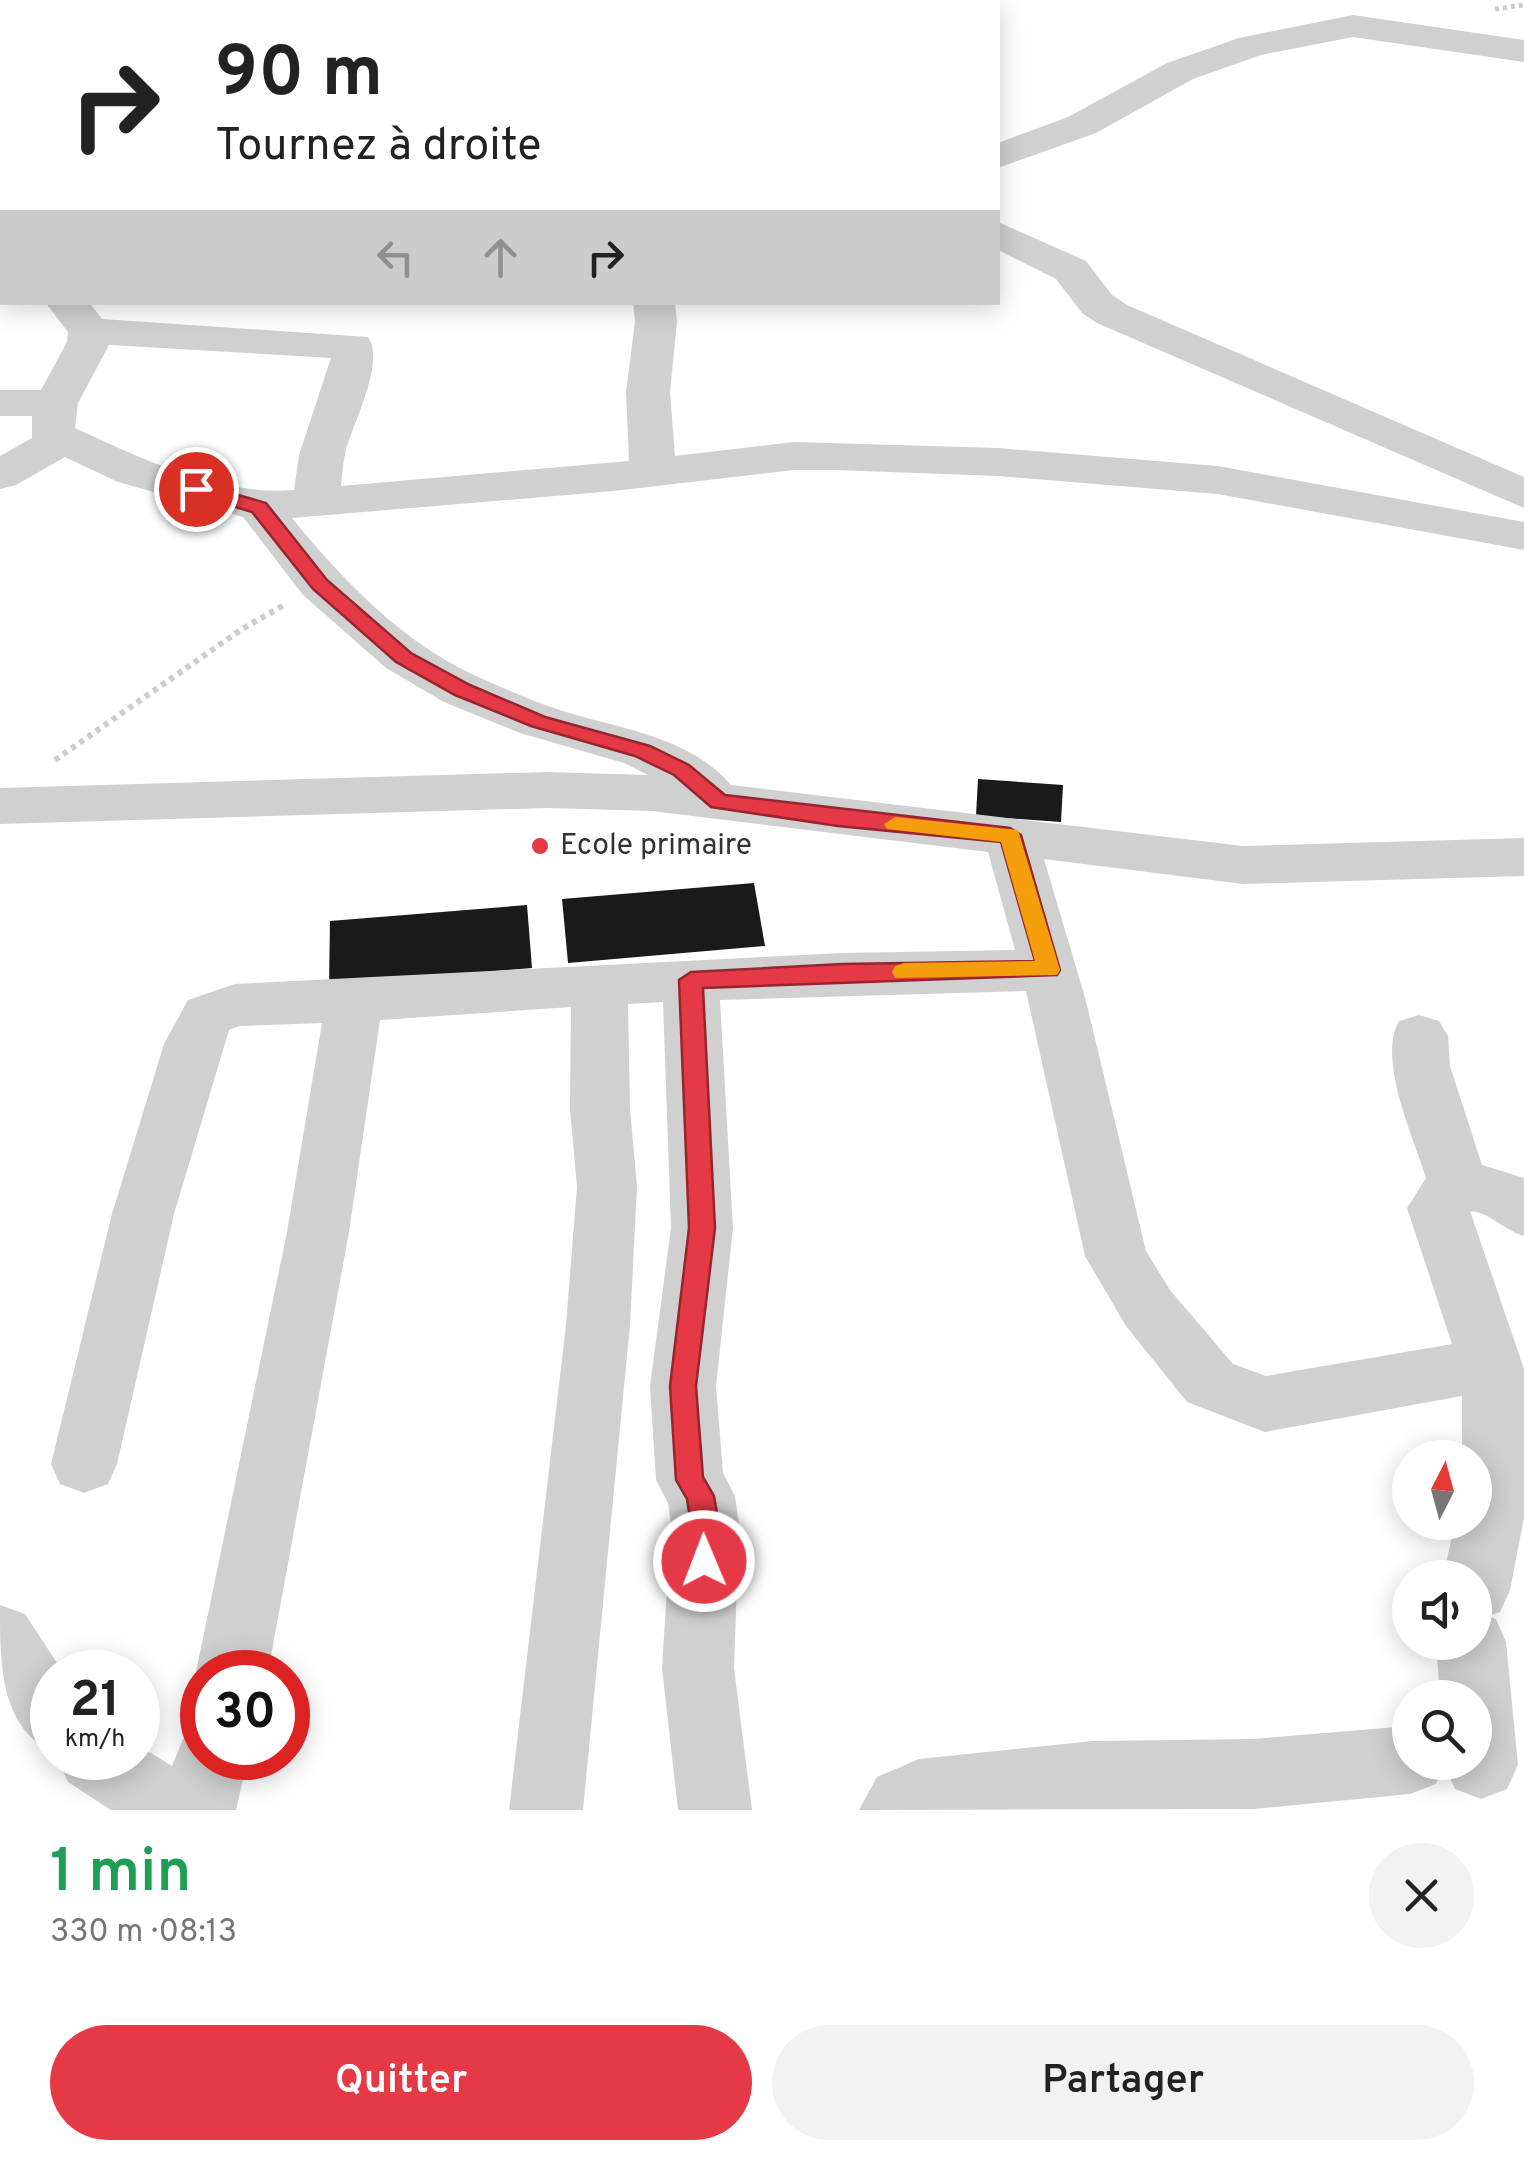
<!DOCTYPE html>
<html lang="fr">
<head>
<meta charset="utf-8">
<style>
	body { margin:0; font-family:Overpass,sans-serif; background:#f2f2f2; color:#222; height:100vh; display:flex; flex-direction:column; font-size:38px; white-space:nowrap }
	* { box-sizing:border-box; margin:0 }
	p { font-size:32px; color:#767676 }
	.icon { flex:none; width:55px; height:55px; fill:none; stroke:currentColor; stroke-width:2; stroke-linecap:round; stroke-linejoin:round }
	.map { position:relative; height:1810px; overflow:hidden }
	.panel { display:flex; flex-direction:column; background:#fff; flex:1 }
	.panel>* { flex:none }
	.top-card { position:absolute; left:0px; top:0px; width:1000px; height:305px; box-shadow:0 5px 25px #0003; background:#fff; color:#222; overflow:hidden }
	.needle { width:65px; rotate:6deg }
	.fabs { position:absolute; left:1392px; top:1440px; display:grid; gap:20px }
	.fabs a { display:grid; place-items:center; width:100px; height:100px; border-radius:50%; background:#fff; box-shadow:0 5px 25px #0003; font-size:50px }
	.speed { position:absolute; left:30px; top:1650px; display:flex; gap:20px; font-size:50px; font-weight:700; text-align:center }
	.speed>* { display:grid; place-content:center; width:130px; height:130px; border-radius:50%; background:#fff; box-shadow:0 5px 25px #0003; line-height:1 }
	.speed small { font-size:25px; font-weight:400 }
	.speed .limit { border:15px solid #d22; background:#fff; color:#111 }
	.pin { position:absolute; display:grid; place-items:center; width:85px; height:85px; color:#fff; margin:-42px; border:5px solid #fff; border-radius:50%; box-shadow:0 2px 10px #0007 }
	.me { position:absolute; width:110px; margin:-55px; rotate:359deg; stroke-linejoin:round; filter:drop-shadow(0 0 8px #0008) }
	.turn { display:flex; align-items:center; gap:35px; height:210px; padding:0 50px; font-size:45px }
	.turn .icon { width:130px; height:130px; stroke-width:2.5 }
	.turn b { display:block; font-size:70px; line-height:85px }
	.lanes { display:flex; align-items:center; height:95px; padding:0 50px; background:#0003; justify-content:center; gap:50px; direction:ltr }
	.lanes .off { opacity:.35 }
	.round { display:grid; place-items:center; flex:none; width:105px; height:105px; border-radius:52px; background:#f2f2f2 }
	.overview { display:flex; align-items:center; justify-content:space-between; height:170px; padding:0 50px }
	h1 { font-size:60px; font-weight:600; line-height:75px; color:#1e9e55 }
	.primary-button { display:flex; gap:20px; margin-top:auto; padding:20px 50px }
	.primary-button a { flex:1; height:115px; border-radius:60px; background:#e63946; color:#fff; font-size:40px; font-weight:600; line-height:115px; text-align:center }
	.primary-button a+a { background:#f2f2f2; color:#222 }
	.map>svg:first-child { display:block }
	.building { fill:#1a1a1a }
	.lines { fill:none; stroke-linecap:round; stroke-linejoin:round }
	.path-far1 { stroke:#cdcdcd; stroke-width:5; stroke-dasharray:4 4; stroke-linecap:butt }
	.path { stroke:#cdcdcd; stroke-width:6; stroke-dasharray:5 5; stroke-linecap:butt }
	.street { fill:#d0d0d0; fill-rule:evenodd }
	.route { fill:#e63946; stroke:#96252e; stroke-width:2.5 }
	.slow { fill:#f59e0b }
	.poi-dot { fill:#e63946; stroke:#fff; stroke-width:4 }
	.labels { text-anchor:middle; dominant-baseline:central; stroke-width:10; stroke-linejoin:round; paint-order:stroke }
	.poi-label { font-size:30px; fill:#333; stroke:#fff; text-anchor:start }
</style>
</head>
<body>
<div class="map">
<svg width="1524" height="1810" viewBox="0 0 1524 1810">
	<rect width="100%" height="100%" fill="#fff"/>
	<g class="building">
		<polygon points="978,779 1063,785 1061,822 976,816"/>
		<polygon points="754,883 765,946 568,963 562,899"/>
		<polygon points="527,905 532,968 329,985 330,921"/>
	</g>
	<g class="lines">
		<polyline class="path-far1" points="1495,9 1524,5"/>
		<polyline class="path" points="55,760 242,629 284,605"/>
		<g class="street">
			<polygon points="1353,15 1524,40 1524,62 1353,37 1261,55 1193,79 1096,133 998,168 998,143 1068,117 1167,63 1239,38"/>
			<rect x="0" y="49" width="2" height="22"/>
			<polygon points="0,110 2,111 2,135 0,134"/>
			<rect x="0" y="150" width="2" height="24"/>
			<polygon points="998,222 1086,261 1112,295 1127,305 1524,477 1524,508 1097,323 1082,313 1056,279 998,250"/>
			<path d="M45,302H89L102,319L368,337C386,363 352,424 345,454C343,464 342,475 341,486L629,461L626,392L635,322L633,302H675L677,322L670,392L675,456L794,442L998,448L1218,466L1524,522V550L1218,494L998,476L835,470H794L614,491L292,518C345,583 407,647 485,680C508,690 532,701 557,709C616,729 687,734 731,785L1243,846L1524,838V876L1243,884L1044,859L1086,1001L1146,1251L1170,1290L1233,1364L1266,1376L1452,1344L1407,1208L1426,1178C1413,1136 1377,1059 1399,1021L1419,1015L1439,1021L1448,1036L1450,1066L1482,1165L1524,1178V1236C1504,1230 1489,1212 1470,1211L1524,1369V1518L1510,1590L1500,1612L1488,1616L1496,1619L1506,1642L1518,1765L1507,1789L1481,1799L1455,1789L1444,1765L1436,1784L1410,1794L1253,1809L859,1810L877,1777L919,1759L1093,1741L1253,1739L1410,1726V1762H1475V1698H1440L1436,1642H1475V1578H1443L1455,1522H1475V1458H1462V1396L1265,1432L1187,1402L1126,1326L1085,1256L1026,991L720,1000L733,1228L716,1386L723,1473L735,1496L739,1525L734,1668L752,1810H678L662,1668L671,1525L668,1503L656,1480L650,1386L671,1228L663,1002L628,1004L630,1109L637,1187L630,1325L583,1810H509L566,1325L577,1187L570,1109L571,1007L380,1020L349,1232L268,1672H202V1686L196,1672L287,1232L322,1023L239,1026L229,1030L174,1214L117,1464L108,1484L84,1493L60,1484L51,1464L112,1214L164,1044L188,1000L235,984L842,953L1015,950L988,852L652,811L548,808L0,824V788L548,772L648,775L624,763L520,733L444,702L386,668L303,595L243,517L118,482L65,457L16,485L0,489V456L32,438V416H0V390H41L67,342L68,332ZM109,345L331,358L299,455L294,490C219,496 142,459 75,428L78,403Z"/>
			<path d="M0,1605L25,1614L63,1672H52V1752C0,1726 0,1664 0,1605Z"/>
			<polygon points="202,1727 202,1758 248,1758 236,1810 111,1810 68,1782 57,1758 138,1758 138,1745 172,1766 185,1734"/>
		</g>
	</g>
	<polygon class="route" points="196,483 266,503 327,580 411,653 470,685 545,717 650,746 689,765 725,795 1010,828 1021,835 1060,970 1057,975 703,988 715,1228 696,1386 703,1477 714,1496 719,1525 718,1561 714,1570 704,1574 693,1570 689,1561 691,1525 687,1499 676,1480 670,1386 689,1228 679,980 691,972 842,964 1035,961 1001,842 838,826 711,807 674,775 635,756 531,726 455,695 396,662 313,589 252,512 189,493 189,485"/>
	<polygon class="slow" points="895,817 1018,830 1060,970 1057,975 895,978 892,972 895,966 904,963 1035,961 1001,842 887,829 884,824"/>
	<circle class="poi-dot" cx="540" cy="846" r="10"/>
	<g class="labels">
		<g class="poi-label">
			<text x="560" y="846">Ecole primaire</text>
		</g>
	</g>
</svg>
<div class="fabs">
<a><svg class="needle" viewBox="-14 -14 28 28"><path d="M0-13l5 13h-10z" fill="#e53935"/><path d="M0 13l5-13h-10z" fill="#767676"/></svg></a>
<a><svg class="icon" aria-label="sound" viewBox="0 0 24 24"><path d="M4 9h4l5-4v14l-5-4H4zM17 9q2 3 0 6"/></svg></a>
<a><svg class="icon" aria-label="search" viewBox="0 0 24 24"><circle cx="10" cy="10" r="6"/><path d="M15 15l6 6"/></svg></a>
</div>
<div class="speed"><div>21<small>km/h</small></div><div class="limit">30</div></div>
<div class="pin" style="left:196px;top:489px;background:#d93025"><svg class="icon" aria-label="arrive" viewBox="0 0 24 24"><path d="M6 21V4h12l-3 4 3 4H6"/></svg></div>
<svg class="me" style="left:704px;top:1561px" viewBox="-20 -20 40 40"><circle r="17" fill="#e63946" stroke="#fff" stroke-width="3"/><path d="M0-11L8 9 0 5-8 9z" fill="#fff"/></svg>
<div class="top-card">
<div class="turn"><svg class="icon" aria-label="right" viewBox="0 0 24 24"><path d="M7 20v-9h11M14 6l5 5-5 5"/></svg><div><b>90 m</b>Tournez à droite</div></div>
<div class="lanes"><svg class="icon off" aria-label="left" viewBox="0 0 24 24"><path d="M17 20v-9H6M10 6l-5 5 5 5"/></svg><svg class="icon off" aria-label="ahead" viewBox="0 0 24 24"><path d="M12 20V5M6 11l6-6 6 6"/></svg><svg class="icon" aria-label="right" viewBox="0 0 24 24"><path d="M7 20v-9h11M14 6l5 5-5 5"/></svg></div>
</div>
</div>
<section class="panel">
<div class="overview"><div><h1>1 min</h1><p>330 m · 08:13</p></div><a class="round"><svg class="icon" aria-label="close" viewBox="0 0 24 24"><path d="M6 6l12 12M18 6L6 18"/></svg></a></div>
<div class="primary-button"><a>Quitter</a><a>Partager</a></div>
</section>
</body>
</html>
